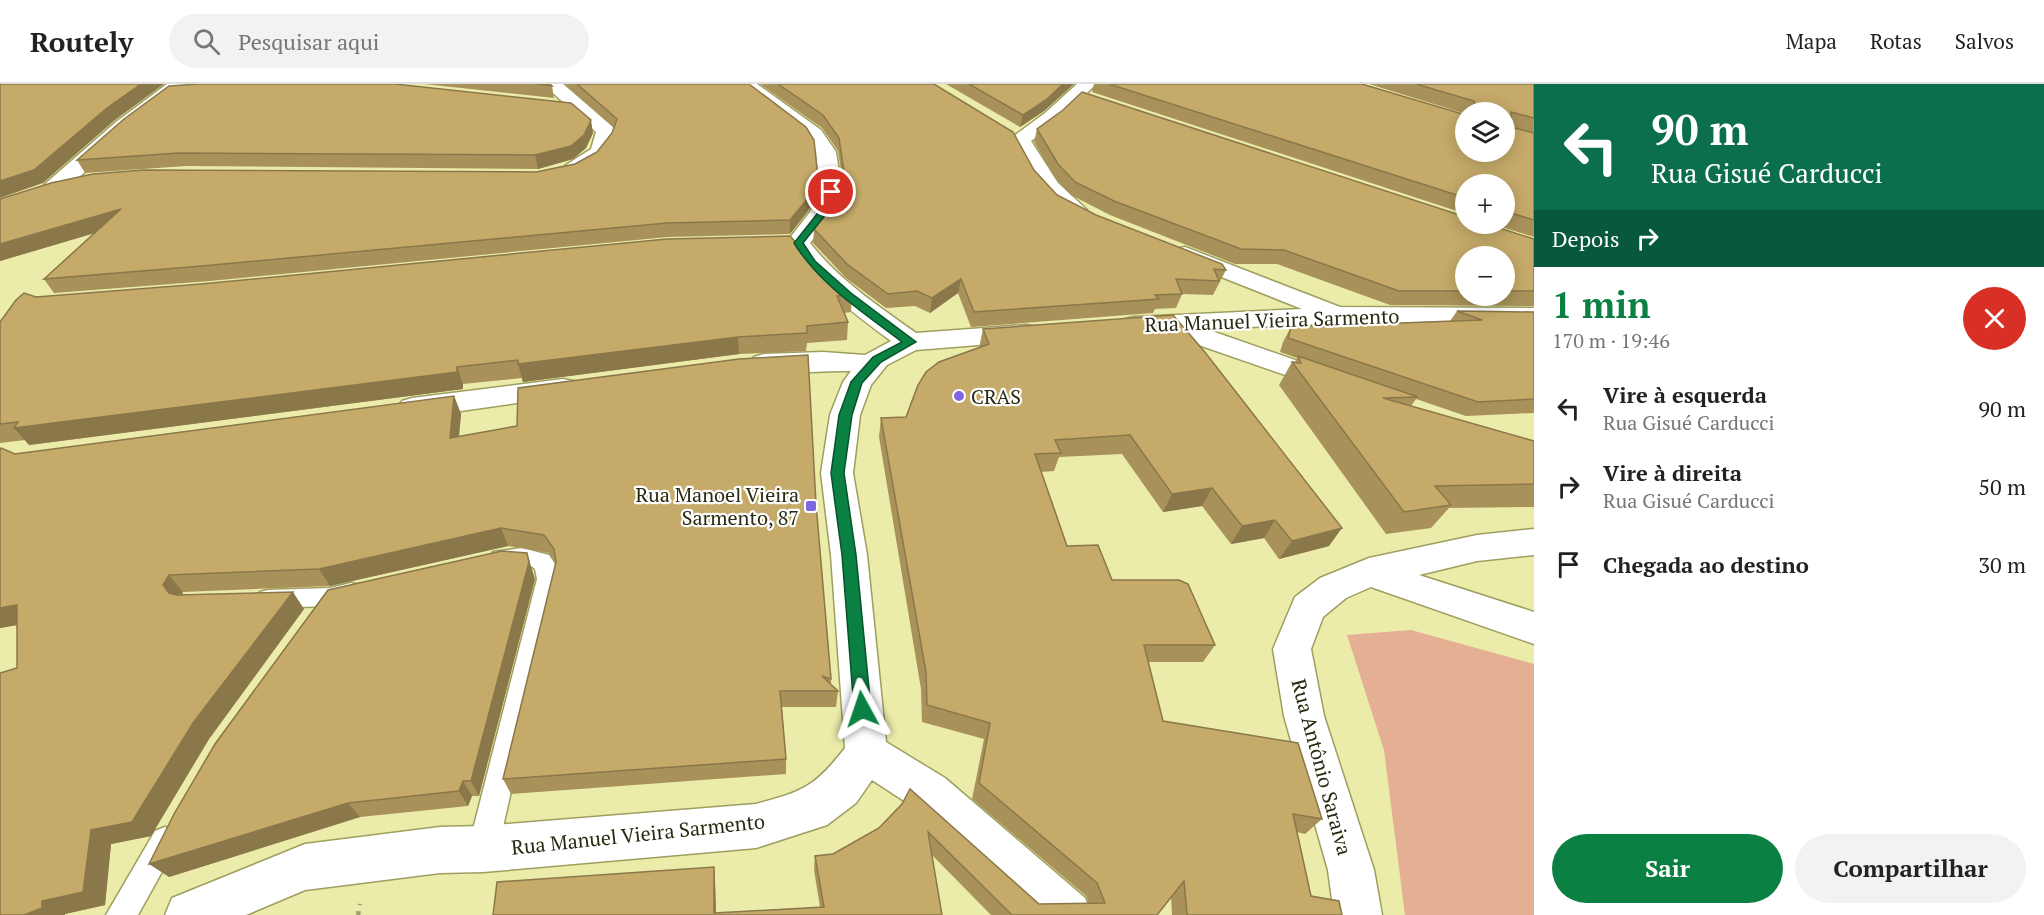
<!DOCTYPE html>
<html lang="pt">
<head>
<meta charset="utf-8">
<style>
	body { margin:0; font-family:"PT Serif",serif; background:#f2f2f2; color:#222; height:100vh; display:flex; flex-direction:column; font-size:22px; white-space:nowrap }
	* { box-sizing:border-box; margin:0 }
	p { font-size:20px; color:#767676 }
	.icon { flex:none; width:33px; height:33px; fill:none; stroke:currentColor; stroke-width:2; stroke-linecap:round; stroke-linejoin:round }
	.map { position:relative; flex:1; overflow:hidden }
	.sheet { display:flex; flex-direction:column; background:#fff; width:510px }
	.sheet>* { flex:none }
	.hud { background:#0b6e4f; color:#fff; overflow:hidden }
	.fabs { position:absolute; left:1455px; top:18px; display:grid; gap:12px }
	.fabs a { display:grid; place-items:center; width:60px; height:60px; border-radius:50%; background:#fff; box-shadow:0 3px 15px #0003; font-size:30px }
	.pin { position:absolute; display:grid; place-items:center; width:51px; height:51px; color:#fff; margin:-26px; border:3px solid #fff; border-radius:50%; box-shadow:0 2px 6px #0007 }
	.me { position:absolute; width:66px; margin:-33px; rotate:355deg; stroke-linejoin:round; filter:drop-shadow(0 0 4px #0008) }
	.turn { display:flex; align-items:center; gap:21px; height:126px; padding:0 18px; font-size:27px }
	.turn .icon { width:78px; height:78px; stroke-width:2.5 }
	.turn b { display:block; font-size:42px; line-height:51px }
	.then { display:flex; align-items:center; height:57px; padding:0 18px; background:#0003; gap:12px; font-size:22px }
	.round { display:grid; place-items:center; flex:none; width:63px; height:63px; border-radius:32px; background:#f2f2f2 }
	.summary { display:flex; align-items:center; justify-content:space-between; height:102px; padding:0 18px }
	h1 { font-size:36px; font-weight:700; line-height:45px; color:#0b8043 }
	.action { display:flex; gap:12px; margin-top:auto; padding:12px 18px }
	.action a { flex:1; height:69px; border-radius:36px; background:#0b8043; color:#fff; font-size:24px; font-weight:700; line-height:69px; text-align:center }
	.action a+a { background:#f2f2f2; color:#222 }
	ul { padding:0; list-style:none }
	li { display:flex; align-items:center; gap:18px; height:78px; padding:0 18px }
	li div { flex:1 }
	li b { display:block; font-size:22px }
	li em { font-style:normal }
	header { display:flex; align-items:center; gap:36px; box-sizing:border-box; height:84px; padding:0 30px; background:#fff; border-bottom:2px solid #e0e0e0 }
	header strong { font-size:28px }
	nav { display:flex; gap:33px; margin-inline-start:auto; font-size:21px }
	.search { width:420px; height:54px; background:#f2f2f2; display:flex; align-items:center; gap:15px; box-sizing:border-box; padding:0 21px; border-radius:33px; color:#767676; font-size:22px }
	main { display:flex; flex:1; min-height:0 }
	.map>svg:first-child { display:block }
	.green { fill:#e5af94 }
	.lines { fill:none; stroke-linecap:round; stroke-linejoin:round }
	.service-casing { stroke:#9e9e60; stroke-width:3 }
	.minor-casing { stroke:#9e9e60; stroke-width:3 }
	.path { stroke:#9f9f6d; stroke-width:4.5; stroke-dasharray:4 6; stroke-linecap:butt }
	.service { fill:#fff; fill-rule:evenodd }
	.minor { fill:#fff; fill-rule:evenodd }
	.wall { fill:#a9925a; fill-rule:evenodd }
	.shaded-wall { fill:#8a774a }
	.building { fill:#c5aa69; stroke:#8a774a; stroke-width:1.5 }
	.route { fill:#0b8043; stroke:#07532c; stroke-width:1.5 }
	.poi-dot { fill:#7e67e3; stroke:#fff; stroke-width:2 }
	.labels { text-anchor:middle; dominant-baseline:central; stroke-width:4.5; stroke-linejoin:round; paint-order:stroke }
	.street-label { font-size:20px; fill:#2a2a10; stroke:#fff }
	.poi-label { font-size:20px; fill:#2a2a10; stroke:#fff; text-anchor:start }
</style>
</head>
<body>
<header>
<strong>Routely</strong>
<div class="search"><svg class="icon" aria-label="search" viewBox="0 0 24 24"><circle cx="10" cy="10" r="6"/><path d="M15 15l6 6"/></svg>Pesquisar aqui</div>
<nav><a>Mapa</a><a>Rotas</a><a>Salvos</a></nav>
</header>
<main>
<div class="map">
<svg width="1534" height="831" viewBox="0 0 1534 831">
	<rect width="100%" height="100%" fill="#ebebaa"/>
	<polygon class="green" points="1411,546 1534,580 1534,831 1405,831 1384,666 1347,551"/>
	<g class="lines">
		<g class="service-casing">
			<g id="service">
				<polygon points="522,464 549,471 557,483 559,495 498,765 493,775 483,780 473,775 468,765 537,495 535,485 531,482 501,483 493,480 490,474 493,468"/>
				<polygon points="351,499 359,501 363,508 359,515 330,522 268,524 260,522 256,515 260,508 268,506 330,504"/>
				<polygon points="165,743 175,747 179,757 138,831 106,831 155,747"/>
			</g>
		</g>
		<g class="minor-casing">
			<g id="minor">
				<polygon points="167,0 188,0 130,46 61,110 53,112 45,110 42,105 45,100 116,38"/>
				<path d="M543,0H563L613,43L616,47C612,70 592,96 566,89L562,85L566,81L591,65L596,48Z"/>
				<path d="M736,0H757L821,46L836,68L842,108L832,130L810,159C839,196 878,222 916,249L1026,241L1036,243L1039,249L1036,255L1026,257L916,266L887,281L871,301L860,331L853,389L867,471L886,658L945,694L1085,814L1092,831H1032L915,724L872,696L856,719L827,741L756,764L483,788L440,789L305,806L246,831H165L172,814L305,760L440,743L483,742L756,720C803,707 814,704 845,664L831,471L821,389L830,331L843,298L851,287C821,286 781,292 754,285L750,279L754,273L764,270L823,268L865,271L891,257C852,228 814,200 786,159L810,128L820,108L816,68L807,54Z"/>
				<path d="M1077,0H1096L1059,37L1031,57L1058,99L1087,126L1084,131C1050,139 1023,79 1010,55L1045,29Z"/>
				<polygon points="1185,163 1340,223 1534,224 1534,240 1340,239 1206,245 1341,292 1345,298 1341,304 1331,307 1170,251 1167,247 1134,249 1125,247 1121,241 1125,235 1134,233 1302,225 1176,175 1173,170 1176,165"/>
				<polygon points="563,295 573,297 577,304 573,311 412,334 402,331 397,324 402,317 412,314"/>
				<polygon points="1534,445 1534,471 1477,477 1419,491 1534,528 1534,560 1371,503 1346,514 1323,533 1311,565 1324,632 1374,786 1382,831 1334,831 1328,786 1284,632 1273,565 1295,513 1320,494 1369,474 1477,451"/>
			</g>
		</g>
		<polyline class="path" points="358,831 360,820"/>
		<use href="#service" class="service"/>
		<use href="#minor" class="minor"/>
	</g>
	<g class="wall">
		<polygon points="199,0 593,49 586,64 573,75 538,85 186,82 85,89 77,76"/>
		<polygon points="424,0 550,0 552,2 554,14"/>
		<polygon points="565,0 749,0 818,94 818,108 808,127 790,150 668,153 210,197 54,209 44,195 94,149 0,177 0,115 536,88 575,80 597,68 612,49 614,44"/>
		<polygon points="760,0 934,0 1034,86 1057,111 1096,131 1226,186 1213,211 1182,210 1176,224 1155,225 1153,229 971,243 958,209 930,229 915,222 886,224 846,194 813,159 814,145 835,118 843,100 838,67 822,44"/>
		<polygon points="946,0 1074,0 1044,27 1020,43"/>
		<polygon points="1094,0 1362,0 1466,68 1504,28 1466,28 1466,30 1369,0 1534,0 1534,153 1492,140 1504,140 1504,100 1466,100 1466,130 1092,8"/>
		<path d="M1037,45L1534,155V222L1390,221L1277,180H1235L1110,131L1071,111L1055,94L1034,58ZM1466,172H1504V212H1466Z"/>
		<polygon points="826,191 852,211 851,228 844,229 848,238 847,256 807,259 806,267 739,270 523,298 522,294 463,300 463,305 29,361 25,356 0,359 0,238 36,213"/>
		<polygon points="1457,227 1534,228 1534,329 1466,332 1416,315 1411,322 1534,357 1534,423 1449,424 1431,444 1386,450 1279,301 1292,278 1295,278 1297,274 1280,268 1283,258 1291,243 1450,237"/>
		<polygon points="983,245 1329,462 1279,475 1264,454 1231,460 1202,422 1163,428 1122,370 1059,373 1054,387 1041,388 1067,462 1112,496 1215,561 1203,578 1148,578 1163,637 1322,735 1305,750 1297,748 1311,812 1342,831 1172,831 1171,813 1157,831 991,831 932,771 942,831 493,831 715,797 716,829 820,823 814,786 815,772 833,770 879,744 902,720 1039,820 1089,820 1086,812 972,715 984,655 922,638 921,605 879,353 881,334 906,333 979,264"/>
		<polygon points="454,312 461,330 459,352 816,420 831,595 831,601 838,607 836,623 782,623 786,675 786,690 511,710 503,695 556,479 549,469 508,462 330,502 183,508 182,511 304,525 209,655 151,752 111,760 105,821 65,830 65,831 0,831 17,584 17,541 0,544 0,366 15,370"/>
		<polygon points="535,495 479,712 472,712 468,722 360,733 169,793"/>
	</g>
	<g class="shaded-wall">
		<polygon points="141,0 164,0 115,36 43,99 0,114 0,97"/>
		<polygon points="1063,0 1074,0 1044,27 1020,43 1023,31"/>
		<polygon points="591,36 593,49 586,64 573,75 538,85 535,71"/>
		<polygon points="818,94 818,108 808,127 790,150 790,136"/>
		<polygon points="121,125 129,139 0,177 0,160"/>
		<polygon points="961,195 958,209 930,229 932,214"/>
		<polygon points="738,253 739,270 523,298 518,280"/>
		<polygon points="457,283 463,300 463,305 29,361 14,344"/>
		<polygon points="454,312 461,330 457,371 450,354"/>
		<polygon points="1212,404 1202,422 1163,428 1172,410"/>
		<polygon points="1275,436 1264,454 1231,460 1242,442"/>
		<polygon points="501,444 508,462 330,502 319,485"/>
		<polygon points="1342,444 1329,462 1279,475 1292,457"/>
		<polygon points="527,469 535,495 479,712 471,697"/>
		<polygon points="169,491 183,508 178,518 169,509 163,501"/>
		<polygon points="293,508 304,525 209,655 151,752 111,760 105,821 65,830 65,831 24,831 42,817 91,746 193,639"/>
		<polygon points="17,521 35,538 0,544 0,524"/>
		<polygon points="463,697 472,712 468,722 459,707"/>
		<polygon points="348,719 360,733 169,793 149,780"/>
		<polygon points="714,783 715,797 716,831 714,831"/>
	</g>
	<g class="building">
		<polygon points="0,0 141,0 107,24 34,86 0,97"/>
		<polygon points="199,0 395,0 571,19 591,36 584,51 571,62 535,71 179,69 77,76 124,35 169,2"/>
		<polygon points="536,0 550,0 552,2"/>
		<polygon points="577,0 749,0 806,43 814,56 818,94 809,113 790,136 667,139 202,182 44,195 121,125 0,160 0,115 51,99 93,90 144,86 536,88 575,80 597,68 612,49 617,35"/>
		<polygon points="778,0 934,0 1013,48 1034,86 1057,111 1096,131 1222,180 1226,186 1214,185 1219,197 1176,195 1182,210 1155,211 1159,215 974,228 961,195 932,214 917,207 888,210 847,180 814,145 835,118 845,95 839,54 823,31"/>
		<polygon points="969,0 1063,0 1047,15 1023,31"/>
		<polygon points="1109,0 1362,0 1466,31 1466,68 1504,68 1504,28 1476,28 1474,17 1416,0 1534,0 1534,34 1511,28 1510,43 1534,49 1534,136 1504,127 1504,100 1466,100 1466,114"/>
		<polygon points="1082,8 1466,133 1466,140 1487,140 1534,155 1534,207 1504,207 1504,172 1466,172 1466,207 1399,207 1284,166 1241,165 1114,117 1075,98 1058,80 1037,45 1063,26"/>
		<polygon points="790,152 826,191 852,211 837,212 848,238 807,242 807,249 738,253 518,280 518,276 457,283 457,288 14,344 18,338 0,340 0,238 16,216 24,209 36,213 201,200 667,155"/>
		<polygon points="1457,227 1534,228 1534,315 1478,318 1288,254 1291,243 1482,236"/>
		<polygon points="1173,231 1204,267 1342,444 1292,457 1275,436 1242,442 1212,404 1172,410 1130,351 1055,356 1061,369 1035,370 1067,462 1098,461 1112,496 1179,496 1188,500 1215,561 1144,561 1163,637 1298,659 1322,735 1293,730 1311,812 1339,817 1342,831 1187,831 1184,797 1157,831 1012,831 928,748 942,831 493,831 497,798 714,783 714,829 824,823 815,772 833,770 879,744 902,720 910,705 1039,820 1105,819 1097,799 979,699 990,639 927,621 926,588 881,334 906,333 918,301 926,288 939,278 989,260 983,245"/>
		<polygon points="808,271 816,420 831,595 822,592 838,607 780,607 786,675 503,695 556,478 554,465 544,451 501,444 319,485 169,491 163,501 169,509 177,511 293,508 193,639 132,738 91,746 83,808 42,817 42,824 24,831 0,831 0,589 17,584 17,521 0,524 0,366 1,364 15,370 454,312 450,354 517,342 518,304 739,275"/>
		<polygon points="1298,272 1418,313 1383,314 1534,357 1534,400 1435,402 1451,421 1404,428 1292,278 1301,279"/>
		<polygon points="502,467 527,469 529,478 471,697 463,697 459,707 348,719 149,780 174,730 215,660 328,506"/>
	</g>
	<path class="route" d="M828,106L836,108L826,130L803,159L815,177L851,209L916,258L881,278L862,299L852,331L844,389L856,471L871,625L868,630L862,633L856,630L854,625L842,471L831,389L839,331L851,298L873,273L902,258C863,228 820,201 794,159L817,130Z"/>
	<g class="poi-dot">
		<circle cx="959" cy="312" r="6"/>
		<rect x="805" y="416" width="12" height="12" rx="3"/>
	</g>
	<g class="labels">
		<g class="street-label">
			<text transform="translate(1272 236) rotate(-2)">Rua Manuel Vieira Sarmento</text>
			<text transform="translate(1322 683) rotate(75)">Rua Antônio Saraiva</text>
			<text transform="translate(638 750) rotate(-6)">Rua Manuel Vieira Sarmento</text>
		</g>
		<g class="poi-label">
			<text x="971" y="312">CRAS</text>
			<text x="799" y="410" text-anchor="end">Rua Manoel Vieira<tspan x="799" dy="23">Sarmento, 87</tspan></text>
		</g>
	</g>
</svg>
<div class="fabs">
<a><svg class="icon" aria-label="layers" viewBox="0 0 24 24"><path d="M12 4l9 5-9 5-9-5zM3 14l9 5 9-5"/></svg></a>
<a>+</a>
<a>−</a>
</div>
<div class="pin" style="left:831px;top:108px;background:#d93025"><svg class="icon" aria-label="arrive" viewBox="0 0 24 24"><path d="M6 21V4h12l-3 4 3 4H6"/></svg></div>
<svg class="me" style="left:862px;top:625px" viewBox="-20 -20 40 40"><path d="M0-17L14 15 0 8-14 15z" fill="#0b8043" stroke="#fff" stroke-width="4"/></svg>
</div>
<section class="sheet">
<div class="hud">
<div class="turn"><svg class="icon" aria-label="left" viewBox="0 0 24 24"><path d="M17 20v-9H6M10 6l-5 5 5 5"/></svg><div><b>90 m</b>Rua Gisué Carducci</div></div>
<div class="then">Depois<svg class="icon" aria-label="right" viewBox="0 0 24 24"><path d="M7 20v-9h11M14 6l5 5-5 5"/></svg></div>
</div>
<div class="summary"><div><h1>1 min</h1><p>170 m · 19:46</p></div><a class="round" style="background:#d93025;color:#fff"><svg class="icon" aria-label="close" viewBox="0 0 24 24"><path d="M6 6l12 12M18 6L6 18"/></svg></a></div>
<ul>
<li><svg class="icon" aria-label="left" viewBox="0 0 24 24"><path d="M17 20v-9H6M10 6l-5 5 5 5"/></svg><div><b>Vire à esquerda</b><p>Rua Gisué Carducci</p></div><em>90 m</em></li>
<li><svg class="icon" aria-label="right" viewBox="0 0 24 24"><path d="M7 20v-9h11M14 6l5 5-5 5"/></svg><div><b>Vire à direita</b><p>Rua Gisué Carducci</p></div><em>50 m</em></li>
<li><svg class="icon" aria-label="arrive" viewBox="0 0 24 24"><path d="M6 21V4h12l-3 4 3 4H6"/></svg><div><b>Chegada ao destino</b></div><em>30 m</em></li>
</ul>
<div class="action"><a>Sair</a><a>Compartilhar</a></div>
</section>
</main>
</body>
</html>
